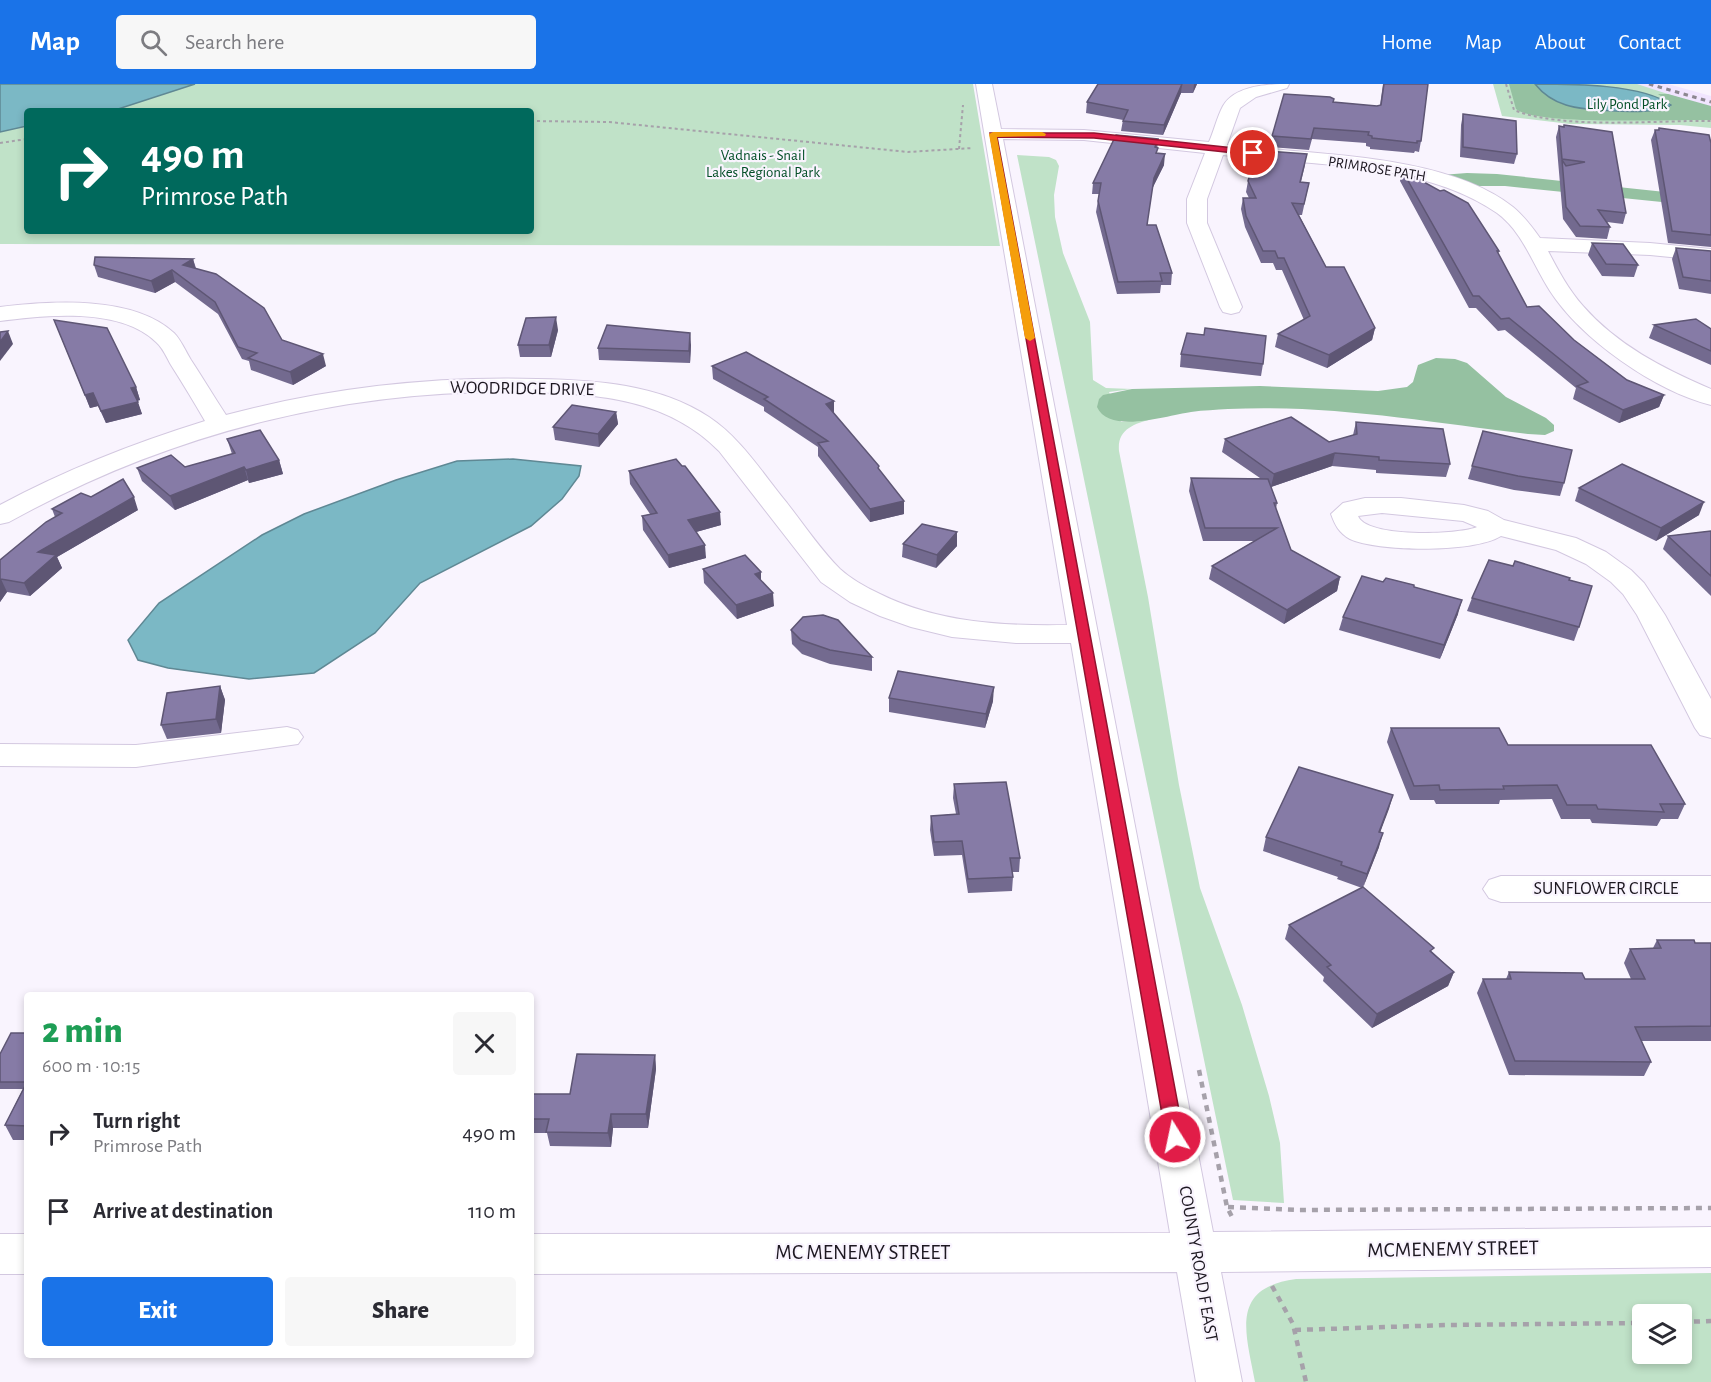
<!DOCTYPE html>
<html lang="en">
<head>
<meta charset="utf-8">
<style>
	body { margin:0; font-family:"Alegreya Sans",sans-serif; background:#f7f7f7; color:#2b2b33; height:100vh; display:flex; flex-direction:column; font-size:22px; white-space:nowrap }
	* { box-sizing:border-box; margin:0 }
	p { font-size:20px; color:#7c7c81 }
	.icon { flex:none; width:33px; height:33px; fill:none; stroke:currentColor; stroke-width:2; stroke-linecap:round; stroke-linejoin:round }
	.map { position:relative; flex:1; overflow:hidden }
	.sheet { position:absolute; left:24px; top:908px; width:510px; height:366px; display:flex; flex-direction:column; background:#fff; border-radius:6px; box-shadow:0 3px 9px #0003 }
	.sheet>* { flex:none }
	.banner { position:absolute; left:24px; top:24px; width:510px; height:126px; border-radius:6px; box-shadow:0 3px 9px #0003; background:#00695c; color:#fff; overflow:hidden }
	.buttons { position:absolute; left:1632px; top:1220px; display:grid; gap:12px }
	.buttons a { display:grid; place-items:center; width:60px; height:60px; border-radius:6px; background:#fff; box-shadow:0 3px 9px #0003; font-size:30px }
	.pin { position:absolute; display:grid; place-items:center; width:51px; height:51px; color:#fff; margin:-26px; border:3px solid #fff; border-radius:50%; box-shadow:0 2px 6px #0007 }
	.me { position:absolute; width:66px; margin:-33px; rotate:350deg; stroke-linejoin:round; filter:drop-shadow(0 0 4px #0008) }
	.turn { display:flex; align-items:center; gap:21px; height:126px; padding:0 18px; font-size:27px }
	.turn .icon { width:78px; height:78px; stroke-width:2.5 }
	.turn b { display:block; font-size:42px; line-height:51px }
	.round { display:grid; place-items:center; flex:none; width:63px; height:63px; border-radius:6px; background:#f7f7f7 }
	.headline { display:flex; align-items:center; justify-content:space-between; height:102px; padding:0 18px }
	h1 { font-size:36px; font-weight:800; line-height:45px; color:#1e9e55 }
	.action { display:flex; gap:12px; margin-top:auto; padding:12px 18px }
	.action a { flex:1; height:69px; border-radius:6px; background:#1a73e8; color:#fff; font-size:24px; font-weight:800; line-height:69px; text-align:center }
	.action a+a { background:#f7f7f7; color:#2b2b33 }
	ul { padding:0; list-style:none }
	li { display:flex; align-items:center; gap:18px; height:78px; padding:0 18px }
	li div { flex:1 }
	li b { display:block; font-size:22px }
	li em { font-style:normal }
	header { display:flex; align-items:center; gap:36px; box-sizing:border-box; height:84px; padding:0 30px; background:#1a73e8; color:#fff }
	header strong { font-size:28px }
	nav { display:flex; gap:33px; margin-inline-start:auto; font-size:21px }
	.search { width:420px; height:54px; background:#f7f7f7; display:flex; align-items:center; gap:15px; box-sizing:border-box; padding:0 21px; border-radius:6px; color:#7c7c81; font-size:22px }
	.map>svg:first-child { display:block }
	.built { fill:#f1e5ff }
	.green { fill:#c0e2c8; fill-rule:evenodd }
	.forest { fill:#95c1a1 }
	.water { fill:#7bb8c5; stroke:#5f8894; stroke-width:1.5 }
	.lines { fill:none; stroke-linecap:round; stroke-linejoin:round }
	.minor-casing { stroke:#d3c8e0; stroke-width:2 }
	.path-far1 { stroke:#a6a1aa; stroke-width:2; stroke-dasharray:3 3; stroke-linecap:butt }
	.path { stroke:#a6a1aa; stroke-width:4.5; stroke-dasharray:6 6; stroke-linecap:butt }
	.minor { fill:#fff; fill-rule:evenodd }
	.rail { stroke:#8c8791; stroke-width:3; stroke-dasharray:4.5 4.5; stroke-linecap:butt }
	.wall { fill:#736a8f }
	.shaded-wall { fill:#5e5674 }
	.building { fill:#867ba6; stroke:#5e5674; stroke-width:1.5 }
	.route { fill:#e11d48; stroke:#92132f; stroke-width:1.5 }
	.slow { fill:#f59e0b }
	.labels { text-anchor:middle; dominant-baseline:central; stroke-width:4.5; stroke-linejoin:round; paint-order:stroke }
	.far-park-label { font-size:15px; fill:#034f27; stroke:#f9f4fe }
	.far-street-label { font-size:15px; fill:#1d1821; stroke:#f9f4fe }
	.street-label { font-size:18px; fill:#1d1821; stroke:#f9f4fe }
	.near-street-label { font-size:21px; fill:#1d1821; stroke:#f9f4fe }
</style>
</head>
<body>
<header>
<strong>Map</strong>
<div class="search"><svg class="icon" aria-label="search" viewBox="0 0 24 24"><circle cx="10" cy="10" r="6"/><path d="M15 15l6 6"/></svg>Search here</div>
<nav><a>Home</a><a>Map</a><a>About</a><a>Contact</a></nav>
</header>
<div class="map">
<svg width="1711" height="1298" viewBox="0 0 1711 1298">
	<rect width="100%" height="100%" fill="#f9f4fe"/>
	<polygon class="built" points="1630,0 1668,0 1711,12 1711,24"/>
	<g class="green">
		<path d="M0,0H973L1000,162L0,160ZM27,27H531V147H27Z"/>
		<polygon points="1493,0 1637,0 1711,24 1711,44 1680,41 1570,40 1502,32"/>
		<path d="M1017,71L1049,73L1056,76L1059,82L1054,111L1055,133L1063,169L1090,238L1093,296L1106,304L1132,305L1109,308L1121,338L1152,335C1134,340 1117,345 1119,367L1148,513L1179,701L1200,804L1242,921L1269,1012L1280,1059L1284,1119L1233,1116Z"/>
		<path d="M1711,1189V1298H1255C1246,1249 1229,1204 1296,1195ZM1642,1230H1682V1269H1642Z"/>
	</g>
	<g class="forest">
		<path d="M1509,0H1535C1563,34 1629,29 1669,24L1671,22L1670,19L1658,10H1668L1711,22V36C1677,35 1536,42 1516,25Z"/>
		<polygon points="1467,89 1497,90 1665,108 1711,123 1505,102 1474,102 1441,91"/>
		<path d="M1436,274L1455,275L1467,279L1506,313L1546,334L1554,341V347L1545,351L1528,350C1428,338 1330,320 1228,325C1216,326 1204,326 1191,328C1169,331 1109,351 1097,323L1099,315L1103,311L1132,305L1260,302L1378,307L1407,303L1413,298L1418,281Z"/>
	</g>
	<g class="water">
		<polygon points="0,0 195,0 112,27 27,27 27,42 0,48"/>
		<path d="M1535,0C1573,0 1643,0 1671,21C1661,32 1582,27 1566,21C1553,17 1543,10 1535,0Z"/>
		<polygon points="513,375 581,382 579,392 562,415 531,442 420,499 375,549 314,589 249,595 168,584 138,576 128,556 159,519 262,451 304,430 396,396 457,377"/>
	</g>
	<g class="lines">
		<g class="minor-casing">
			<g id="minor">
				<path d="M976,0H992L1001,45L1084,46L1209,58C1214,47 1217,33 1223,22C1235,1 1269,0 1289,0L1287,4L1256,13L1240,24L1227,61C1311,71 1445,69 1513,123C1524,132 1532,143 1540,154L1650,159L1711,165V177L1650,171L1548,167C1558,186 1568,205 1583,222C1617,261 1664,285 1711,305V321C1655,307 1581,255 1550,207C1533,181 1523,148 1497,129C1423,77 1310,82 1223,71L1207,115V139L1242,223L1239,228L1231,230L1223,228L1220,223L1187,139V115L1205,69L1084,56L1003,55L1213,1148L1711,1143V1183L1221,1188L1242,1298H1196L1177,1188L531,1190V1150L1170,1149L1071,559H1016L952,553L911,543L880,532L850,518L821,498L719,367C668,315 599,310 530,308C347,304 169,349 9,438L0,440V421C65,386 134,359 205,337C194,318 183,300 171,281C167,274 163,264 156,258C120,223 46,231 0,237V223C51,217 133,211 174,249C181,256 186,268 191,276C203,294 214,313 226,331C327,304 432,292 537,295C595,296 659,300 709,333C741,354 763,390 787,419C804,441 821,466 840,485C851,495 867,504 880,510C939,539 1002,542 1067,541Z"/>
				<path d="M1365,414H1401L1464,421L1488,427L1504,436L1576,454L1606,468L1631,486L1644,499L1665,531L1711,615V654L1700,651L1695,644L1637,531L1623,510L1611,498L1586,480L1556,466L1501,452C1475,469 1378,468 1350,455C1339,449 1335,441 1331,430L1343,419ZM1382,429L1463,437L1477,443C1458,451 1366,454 1358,432Z"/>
				<polygon points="287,643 298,646 303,653 298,660 136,683 0,682 0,660 136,661"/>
				<polygon points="1501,792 1711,792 1711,818 1501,818 1489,814 1483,805 1489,796"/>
				<rect x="0" y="1150" width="27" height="40"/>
			</g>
		</g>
		<g class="path-far1">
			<path d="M1506,0L1514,26C1563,46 1656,36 1711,37"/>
			<polyline points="531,37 609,38 908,68 973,64"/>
			<polyline points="0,59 27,55"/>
			<polyline points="959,65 963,21"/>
		</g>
		<g class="path">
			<polyline points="1199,986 1227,1123 1232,1133"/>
			<polyline points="1228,1123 1298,1126 1711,1124"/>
			<polyline points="1272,1202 1293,1240 1306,1298"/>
			<polyline points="1682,1238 1711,1237"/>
			<polyline points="1295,1246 1448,1241 1642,1239"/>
		</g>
		<use href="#minor" class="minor"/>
		<polyline class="rail" points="1649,0 1711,18"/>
	</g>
	<g class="wall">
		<polygon points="1098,0 1197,0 1193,9 1181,9 1163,51 1121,47 1123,36 1086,29 1087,18"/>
		<polygon points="1383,0 1428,0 1421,57 1419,68 1415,67 1414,69 1370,65 1370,63 1366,62 1366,59 1312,55 1309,66 1270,63 1272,52 1380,21"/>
		<polygon points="1463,30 1517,70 1514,80 1460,73 1461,41"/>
		<polygon points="1564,41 1626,129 1623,140 1607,138 1610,143 1607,155 1576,153 1563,135 1556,53 1559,42 1563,43"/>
		<polygon points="1659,44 1711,59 1711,163 1668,159 1651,56 1655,46 1658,46"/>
		<polygon points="1158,55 1157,69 1164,81 1152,105 1147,141 1172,189 1171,201 1161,201 1160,209 1117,210 1096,128 1099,110 1092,110 1093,99"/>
		<polygon points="1264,80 1305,81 1301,98 1309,99 1302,131 1299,131 1326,183 1375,244 1372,256 1327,284 1275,263 1278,250 1304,236 1282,186 1276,186 1273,179 1261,179 1245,143 1241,125 1243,114 1249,114 1246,108 1248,97"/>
		<polygon points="1402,86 1499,167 1498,170 1527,223 1574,256 1627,296 1664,311 1659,323 1619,339 1573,315 1576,304 1505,246 1498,247 1476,224 1469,224 1400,97"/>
		<polygon points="1592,159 1638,181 1634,193 1602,192 1588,171"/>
		<polygon points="1676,164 1711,167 1711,210 1679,205 1672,175"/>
		<polygon points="193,175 196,184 282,256 326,282 293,301 251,286 249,277 242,275 218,230 175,198 155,209 98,193 94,181"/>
		<polygon points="54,236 136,303 140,316 137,317 142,330 106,339 98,322 90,324"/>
		<polygon points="1654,241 1711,245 1711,281 1649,254"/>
		<polygon points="558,246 551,273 520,273 518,261"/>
		<polygon points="1204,251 1263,280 1261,292 1180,283 1181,270"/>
		<polygon points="691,261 690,279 599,276 598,264"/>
		<polygon points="712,282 834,330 904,417 904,430 870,438 818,372 818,363 764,327 764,323 713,295"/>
		<polygon points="616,328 618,340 599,363 555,356 553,343"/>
		<polygon points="1356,338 1450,380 1446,393 1376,389 1376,386 1332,382 1271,403 1277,419 1276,425 1291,466 1340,493 1337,507 1284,540 1209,495 1212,482 1254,457 1203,457 1189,407 1191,394 1260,394 1222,368 1225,355 1329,358 1353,351"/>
		<polygon points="227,355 279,376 283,390 249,399 248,396 175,426 142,397 137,384 185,383 232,370"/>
		<polygon points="1472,382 1564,399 1560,412 1514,406 1468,395"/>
		<polygon points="629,387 721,441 696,448 706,474 669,484 643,446 642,432 650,430 630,400"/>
		<polygon points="1579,404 1699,431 1656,457 1575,417"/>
		<polygon points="91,413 138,426 57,473 62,484 30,512 7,508 0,518 0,476 55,433 52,425"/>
		<polygon points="1711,447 1711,512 1663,465 1668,452"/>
		<polygon points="957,448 957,462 936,484 902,473 903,460"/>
		<polygon points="703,485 774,522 737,535 704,499"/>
		<polygon points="1569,496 1579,543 1574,557 1467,527 1472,514"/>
		<polygon points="1383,498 1414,503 1458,530 1440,575 1339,546 1343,533"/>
		<polygon points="791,546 872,573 872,587 830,580 802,570 792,560"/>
		<polygon points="220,602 225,616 221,649 167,655 161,641"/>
		<polygon points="889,614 993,617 985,644 889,628"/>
		<polygon points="1391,644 1508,661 1685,720 1678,735 1661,735 1657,742 1592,739 1590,735 1561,735 1552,715 1500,716 1499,720 1436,720 1434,716 1410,716 1387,658"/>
		<polygon points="954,700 1020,774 1019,788 1013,788 1013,793 1012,807 968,809 962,771 934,772 930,746 931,732 956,730 953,714"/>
		<polygon points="1393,711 1380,748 1379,763 1363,803 1454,888 1448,902 1372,944 1323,897 1324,893 1285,855 1289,841 1362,804 1337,795 1338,793 1263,767 1266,753"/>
		<polygon points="1657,856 1695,859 1711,859 1711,957 1641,957 1651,978 1644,992 1509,991 1477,909 1483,895 1506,895 1509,888 1585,895 1631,895 1624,879 1630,865 1653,864"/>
		<polygon points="27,949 27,1056 13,1056 5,1041 23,1005 0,1005 0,970"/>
		<polygon points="655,971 656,985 648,1044 613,1044 611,1063 550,1062 547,1049 531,1049 531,1010 570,1010"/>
	</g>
	<g class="shaded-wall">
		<polygon points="1182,0 1181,9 1163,51 1164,41"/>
		<polygon points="1194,0 1197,0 1193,9"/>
		<polygon points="1165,70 1164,81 1152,105 1154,94"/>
		<polygon points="193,175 196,187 183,181"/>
		<polygon points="172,186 175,198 155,209 151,197"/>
		<polygon points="556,233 558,246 551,273 549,261"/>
		<polygon points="1375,244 1372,256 1327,284 1329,271"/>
		<polygon points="8,247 13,260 0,277 0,258"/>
		<polygon points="690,249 691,261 690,279 689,267"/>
		<polygon points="323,270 326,282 293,301 290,288"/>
		<polygon points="136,303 140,316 136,317 131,304"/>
		<polygon points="93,309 98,322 90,324 85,311"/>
		<polygon points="1664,311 1659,323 1619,339 1623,326"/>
		<polygon points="834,317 834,330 826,320"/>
		<polygon points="138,318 142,330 106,339 101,327"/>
		<polygon points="616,328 618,340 599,363 598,350"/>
		<polygon points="1335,369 1332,382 1271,403 1274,390"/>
		<polygon points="279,376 283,390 249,399 246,386"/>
		<polygon points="244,383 248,396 175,426 170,412"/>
		<polygon points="134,413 138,426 57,473 62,484 30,512 24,499 38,468"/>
		<polygon points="904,417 904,430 870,438 870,425"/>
		<polygon points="1704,418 1699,431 1656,457 1661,444"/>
		<polygon points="720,428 721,441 689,450 688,436"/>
		<polygon points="957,448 957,462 936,484 937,471"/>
		<polygon points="705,461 706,474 669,484 668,471"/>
		<polygon points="761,488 761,502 755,490"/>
		<polygon points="1340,493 1337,507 1284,540 1287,526"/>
		<polygon points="1,495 7,508 0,518 0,496"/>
		<polygon points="773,509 774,522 737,535 736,521"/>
		<polygon points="1462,516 1458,530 1440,575 1444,561"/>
		<polygon points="220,602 225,616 221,649 216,635"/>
		<polygon points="994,603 993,617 985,644 986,630"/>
		<polygon points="1393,711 1389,725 1375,762 1379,748"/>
		<polygon points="1383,749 1379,763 1363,804 1367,790"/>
		<polygon points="1454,888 1448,902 1372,944 1377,930"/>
		<polygon points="655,971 656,985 648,1044 646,1030"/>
		<polygon points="611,1030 613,1044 611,1063 608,1049"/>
	</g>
	<g class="building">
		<polygon points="1098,0 1182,0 1164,41 1123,37 1128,26 1087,18"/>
		<polygon points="1384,0 1428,0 1421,57 1417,57 1417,59 1372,54 1372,52 1368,51 1369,48 1314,44 1311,55 1272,52 1284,10 1330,13 1334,15 1333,18 1377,22 1381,21"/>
		<polygon points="1463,30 1516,37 1517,70 1463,63"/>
		<polygon points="1564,41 1612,48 1626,129 1598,126 1610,143 1580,142 1566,123 1562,76 1566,82 1585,78 1562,75 1559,42 1564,43"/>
		<polygon points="1659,44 1709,51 1711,59 1711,151 1672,147 1655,46 1659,46"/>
		<polygon points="1116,51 1158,55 1155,63 1158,64 1156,69 1165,70 1154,94 1147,141 1156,141 1172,189 1160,189 1162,197 1118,198 1098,117 1101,99 1093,99"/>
		<polygon points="1268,67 1307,70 1300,98 1309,99 1304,120 1292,119 1326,183 1344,183 1375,244 1329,271 1278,250 1310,232 1284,174 1278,174 1275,167 1263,167 1246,132 1243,114 1256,114 1248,97 1253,79 1264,80"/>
		<polygon points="1402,86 1440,107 1444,106 1468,119 1499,167 1497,167 1527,223 1539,222 1574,256 1627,296 1664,311 1623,326 1577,302 1588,298 1509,234 1501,235 1479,212 1473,212"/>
		<polygon points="1592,159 1623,160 1638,181 1606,180"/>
		<polygon points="1676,164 1711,167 1711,197 1683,193"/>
		<polygon points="95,173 193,175 183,181 216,190 264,224 282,256 323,270 290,288 248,274 257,269 238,263 215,218 172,186 151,197 94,181"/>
		<polygon points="556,233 549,261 518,261 526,234"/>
		<polygon points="1696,235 1711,245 1711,267 1654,241"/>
		<polygon points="54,236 107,244 136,303 131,304 138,318 101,327 93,309 85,311"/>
		<polygon points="607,241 690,249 689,267 598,264"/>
		<polygon points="1205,244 1266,252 1263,280 1181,270 1187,249 1204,251"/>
		<polygon points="8,247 0,258 0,248"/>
		<polygon points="746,268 834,317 826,320 879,382 878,384 904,417 870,425 818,359 828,357 764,315 768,313 712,282"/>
		<polygon points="572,321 616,328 598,350 553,343"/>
		<polygon points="1291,333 1329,358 1357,350 1356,338 1443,345 1450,380 1379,376 1379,373 1335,369 1274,390 1225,355"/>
		<polygon points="260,346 279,376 246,386 244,383 170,412 137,384 171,371 185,383 235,369 227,355"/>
		<polygon points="1483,347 1572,366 1564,399 1518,392 1472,382"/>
		<polygon points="676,375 682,382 685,382 720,428 688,436 705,461 668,471 642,432 657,429 629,387"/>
		<polygon points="1622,380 1704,418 1661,444 1579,404"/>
		<polygon points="1191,394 1268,395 1277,419 1274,419 1291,466 1340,493 1287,526 1212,482 1277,444 1205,444"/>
		<polygon points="123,395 134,413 38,468 56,471 24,499 1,495 0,496 0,476 46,438 62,429 52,425 81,409 91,413"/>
		<polygon points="922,440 957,448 937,471 903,460"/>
		<polygon points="1711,447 1711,492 1668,452"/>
		<polygon points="745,471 761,488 755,490 773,509 736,521 703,485"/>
		<polygon points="1489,476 1513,482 1515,477 1570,494 1569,496 1592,502 1579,543 1472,514"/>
		<polygon points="1362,492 1383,498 1386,494 1414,501 1414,503 1462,516 1444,561 1343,533"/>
		<polygon points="823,531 838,536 872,573 830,566 801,556 791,546 803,533"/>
		<polygon points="898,587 994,603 986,630 889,614"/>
		<polygon points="220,602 216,635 161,641 167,609"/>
		<polygon points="1391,644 1499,644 1508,661 1651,661 1685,720 1660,720 1664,728 1598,725 1596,721 1567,721 1557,701 1503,702 1504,705 1440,706 1439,701 1414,702"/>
		<polygon points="1299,683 1393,711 1379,748 1383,749 1367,790 1341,781 1342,778 1266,753"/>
		<polygon points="1006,698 1020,774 1010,774 1013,793 968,795 962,757 934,758 931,732 959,730 954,700"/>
		<polygon points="1363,803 1434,864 1430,867 1454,888 1377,930 1327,883 1331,881 1289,841"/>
		<polygon points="1657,856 1694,856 1695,859 1711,859 1711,942 1635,943 1651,978 1515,977 1483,895 1511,895 1509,888 1582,889 1585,895 1645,895 1630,865 1661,864"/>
		<polygon points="11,949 27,949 27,998 0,998 0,970"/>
		<polygon points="577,970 655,971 646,1030 611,1030 608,1049 546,1048 549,1035 531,1035 531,1010 570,1010"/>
		<polygon points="27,998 27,1042 5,1041"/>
	</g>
	<polygon class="route" points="990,49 1094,49 1253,66 1257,69 1253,71 1094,54 997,53 1184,1053 1181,1059 1175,1061 1169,1059 1166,1053"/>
	<polygon class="slow" points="1042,48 1046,50 1045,52 997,53 1035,254 1030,257 1025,254 989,50 993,48"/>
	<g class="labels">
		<g class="far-park-label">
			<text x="1627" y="20">Lily Pond Park</text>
			<text x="763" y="71">Vadnais - Snail<tspan x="763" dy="17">Lakes Regional Park</tspan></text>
		</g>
		<g class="far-street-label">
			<text transform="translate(1377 85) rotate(9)">PRIMROSE PATH</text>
		</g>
		<g class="street-label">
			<text transform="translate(522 305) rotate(1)">WOODRIDGE DRIVE</text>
			<text x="1606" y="805">SUNFLOWER CIRCLE</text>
			<text transform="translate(1198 1180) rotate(80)">COUNTY ROAD F EAST</text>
		</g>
		<g class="near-street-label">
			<text transform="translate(1453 1165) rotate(-1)">MCMENEMY STREET</text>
			<text x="863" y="1168">MC MENEMY STREET</text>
		</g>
	</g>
</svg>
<div class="buttons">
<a><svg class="icon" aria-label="layers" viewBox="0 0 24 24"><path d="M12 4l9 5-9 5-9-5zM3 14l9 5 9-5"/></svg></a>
</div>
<div class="pin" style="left:1253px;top:69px;background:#d93025"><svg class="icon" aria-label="arrive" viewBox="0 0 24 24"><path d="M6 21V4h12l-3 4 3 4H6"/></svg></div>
<svg class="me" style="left:1175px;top:1053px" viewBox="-20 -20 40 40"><circle r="17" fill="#e11d48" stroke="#fff" stroke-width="3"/><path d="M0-11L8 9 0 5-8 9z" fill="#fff"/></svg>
<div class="banner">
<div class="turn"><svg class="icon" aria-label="right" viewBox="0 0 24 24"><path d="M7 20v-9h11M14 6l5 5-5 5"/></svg><div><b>490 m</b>Primrose Path</div></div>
</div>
<section class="sheet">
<div class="headline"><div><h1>2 min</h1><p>600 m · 10:15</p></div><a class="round"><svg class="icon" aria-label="close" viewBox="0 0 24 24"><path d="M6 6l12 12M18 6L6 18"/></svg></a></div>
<ul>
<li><svg class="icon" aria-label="right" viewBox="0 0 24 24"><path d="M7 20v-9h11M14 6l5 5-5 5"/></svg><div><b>Turn right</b><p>Primrose Path</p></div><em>490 m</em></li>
<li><svg class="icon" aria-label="arrive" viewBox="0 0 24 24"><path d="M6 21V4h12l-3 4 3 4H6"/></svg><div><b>Arrive at destination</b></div><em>110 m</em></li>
</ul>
<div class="action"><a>Exit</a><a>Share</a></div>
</section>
</div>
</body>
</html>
